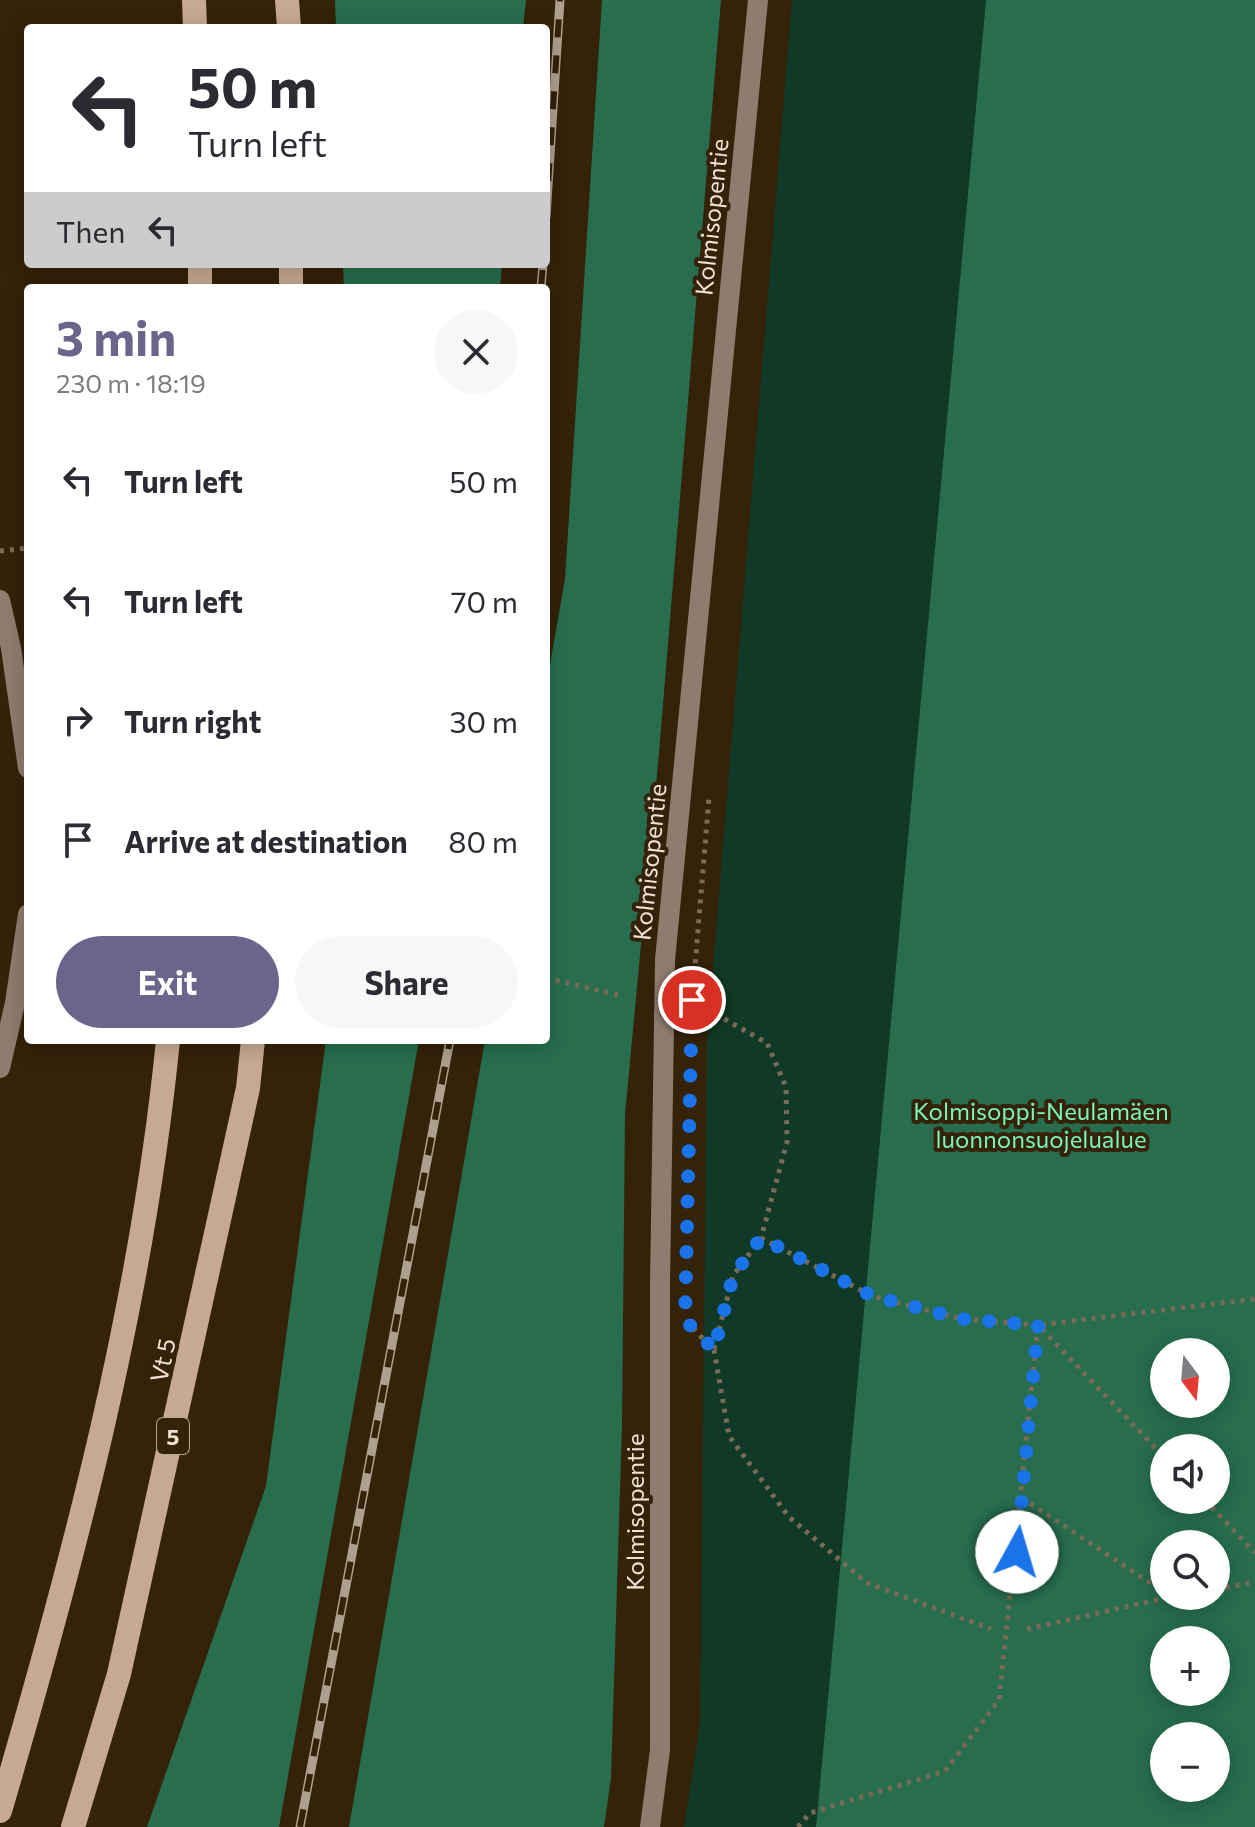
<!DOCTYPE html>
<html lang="en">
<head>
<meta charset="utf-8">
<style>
	body { margin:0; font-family:Commissioner,sans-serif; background:#f7f7f7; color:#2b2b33; height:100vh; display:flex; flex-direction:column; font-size:30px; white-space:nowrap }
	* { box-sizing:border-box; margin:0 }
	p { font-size:26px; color:#7c7c81 }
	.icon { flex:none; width:44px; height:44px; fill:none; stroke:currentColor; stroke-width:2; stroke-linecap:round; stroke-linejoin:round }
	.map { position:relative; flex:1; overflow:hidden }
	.sheet { position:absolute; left:24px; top:284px; width:526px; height:760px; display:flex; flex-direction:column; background:#fff; border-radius:8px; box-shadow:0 4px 20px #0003 }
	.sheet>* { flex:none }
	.top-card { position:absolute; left:24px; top:24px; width:526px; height:244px; border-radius:8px; box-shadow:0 4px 20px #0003; background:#fff; color:#2b2b33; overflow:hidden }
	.needle { width:52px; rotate:164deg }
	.buttons { position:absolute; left:1150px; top:1338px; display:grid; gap:16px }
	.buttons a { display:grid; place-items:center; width:80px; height:80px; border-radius:50%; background:#fff; box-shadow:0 4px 20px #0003; font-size:40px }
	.pin { position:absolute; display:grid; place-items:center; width:68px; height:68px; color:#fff; margin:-34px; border:4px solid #fff; border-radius:50%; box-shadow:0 2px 8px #0007 }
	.me { position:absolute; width:88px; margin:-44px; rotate:6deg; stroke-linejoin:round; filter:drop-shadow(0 0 6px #0008) }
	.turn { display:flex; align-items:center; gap:28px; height:168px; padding:0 32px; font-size:36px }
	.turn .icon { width:104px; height:104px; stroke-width:2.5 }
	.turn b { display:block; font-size:56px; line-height:68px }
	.then { display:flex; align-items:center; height:76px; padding:0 32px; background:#0003; gap:16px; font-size:30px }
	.round { display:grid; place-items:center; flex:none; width:84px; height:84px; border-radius:42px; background:#f7f7f7 }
	.summary { display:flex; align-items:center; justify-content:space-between; height:136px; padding:0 32px }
	h1 { font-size:48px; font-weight:700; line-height:60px; color:#6b648b }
	.action { display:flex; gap:16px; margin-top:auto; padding:16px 32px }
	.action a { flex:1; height:92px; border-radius:48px; background:#6b648b; color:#fff; font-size:32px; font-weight:700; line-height:92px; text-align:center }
	.action a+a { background:#f7f7f7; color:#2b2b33 }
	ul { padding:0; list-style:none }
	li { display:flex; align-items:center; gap:24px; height:120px; padding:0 32px }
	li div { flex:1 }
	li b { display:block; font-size:30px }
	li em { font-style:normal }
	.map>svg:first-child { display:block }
	.green { fill:#103a27 }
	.forest { fill:#276d4e; fill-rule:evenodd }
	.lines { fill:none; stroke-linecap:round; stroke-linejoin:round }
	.path { stroke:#7b6b56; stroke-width:5; stroke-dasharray:4 6; stroke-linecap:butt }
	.secondary { stroke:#8f7c6e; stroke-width:20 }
	.motorway { stroke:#c7a993; stroke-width:24 }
	.rail-casing { stroke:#aea08e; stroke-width:9 }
	.rail { stroke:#342209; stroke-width:6; stroke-dasharray:18; stroke-linecap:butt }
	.route { stroke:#1a73e8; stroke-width:14; stroke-dasharray:0 25.2 }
	.labels { text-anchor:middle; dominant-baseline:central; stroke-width:8; stroke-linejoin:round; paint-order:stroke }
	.shield { fill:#342209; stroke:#b7a998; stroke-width:2 }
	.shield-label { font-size:22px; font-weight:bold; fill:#efe3d5 }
	.street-label { font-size:24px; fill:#efe3d5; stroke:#342209 }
	.park-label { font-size:24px; fill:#7af5ba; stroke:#342209 }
</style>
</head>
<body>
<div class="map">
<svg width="1255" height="1827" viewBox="0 0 1255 1827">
	<rect width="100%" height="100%" fill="#342209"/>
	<polygon class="green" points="792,0 986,0 816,1827 684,1827 700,1725 707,1043"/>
	<g class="forest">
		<polygon points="335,0 526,0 523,28 336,28"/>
		<polygon points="602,0 721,0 659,753 625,1115 622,1426 611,1778 604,1827 349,1827 485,1040 546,1040 546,687 565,579"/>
		<path d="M986,0H1255V1827H816ZM1216,1352V1404H1164V1352ZM1216,1448V1500H1164V1448ZM1216,1544V1596H1164V1544ZM1216,1640V1692H1164V1640ZM1216,1736V1788H1164V1736Z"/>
		<polygon points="343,264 502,264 500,288 344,288"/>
		<polygon points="326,1040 419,1040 279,1827 147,1827 266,1486"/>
	</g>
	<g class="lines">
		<g class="path">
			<polyline points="0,551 28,548"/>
			<polyline points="546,978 618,995"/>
			<polyline points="692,1003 709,797"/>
			<polyline points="761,1238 872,1296 962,1319 1038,1325 1164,1457"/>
			<polyline points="686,1321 714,1350 729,1436 789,1517 867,1583 991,1629"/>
			<polyline points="714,1349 733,1276 761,1238 787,1142 786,1087 767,1043 721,1017"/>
			<polyline points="1022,1498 1164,1592"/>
			<polyline points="1205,1500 1255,1553"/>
			<polyline points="1216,1589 1255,1582"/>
			<polyline points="1027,1629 1174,1596"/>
			<polyline points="798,1827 810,1813 945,1771 999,1700 1038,1325 1255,1299"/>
		</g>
		<g class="secondary">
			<polyline points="0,600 11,648 28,768"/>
			<polyline points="0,1068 15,1003 28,914"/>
			<polyline points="650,1827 660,1750 660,1284 665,960 758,0"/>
		</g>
		<g class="motorway">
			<polyline points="194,0 195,28"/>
			<polyline points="287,0 289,28"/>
			<polyline points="200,288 200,264"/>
			<polyline points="291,288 291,264"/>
			<path d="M0,1811C74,1558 142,1303 168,1040"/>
			<polyline points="73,1827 119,1674 248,1088 253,1040"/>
		</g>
		<g class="rail-casing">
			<g id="rail">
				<polyline points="546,217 560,0"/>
				<polyline points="541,288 543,264"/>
				<polyline points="300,1827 450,1040"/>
			</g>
		</g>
		<use href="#rail" class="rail"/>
	</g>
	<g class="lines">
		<polyline class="route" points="692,1000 685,1320 714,1350 733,1276 761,1238 872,1296 962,1319 1038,1325 1017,1552"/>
	</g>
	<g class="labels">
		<rect class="shield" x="157" y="1418" width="32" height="36" rx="6"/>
		<g class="shield-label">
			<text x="173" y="1436">5</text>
		</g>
		<g class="street-label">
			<text transform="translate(711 217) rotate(-84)">Kolmisopentie</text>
			<text transform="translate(649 862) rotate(-84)">Kolmisopentie</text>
			<text transform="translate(162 1360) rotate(-78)">Vt 5</text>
			<text transform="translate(634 1512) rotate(-90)">Kolmisopentie</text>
		</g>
		<g class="park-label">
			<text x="1041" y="1110">Kolmisoppi-Neulamäen<tspan x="1041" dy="28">luonnonsuojelualue</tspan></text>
		</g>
	</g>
</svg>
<div class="buttons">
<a><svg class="needle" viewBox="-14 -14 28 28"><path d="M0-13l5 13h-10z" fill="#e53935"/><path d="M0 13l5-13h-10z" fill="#7c7c81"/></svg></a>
<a><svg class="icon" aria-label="sound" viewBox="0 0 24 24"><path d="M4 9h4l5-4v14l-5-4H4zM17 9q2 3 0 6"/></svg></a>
<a><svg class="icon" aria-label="search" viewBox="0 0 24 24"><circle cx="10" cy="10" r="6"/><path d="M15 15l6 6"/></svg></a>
<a>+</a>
<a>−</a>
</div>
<div class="pin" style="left:692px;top:1000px;background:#d93025"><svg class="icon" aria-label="arrive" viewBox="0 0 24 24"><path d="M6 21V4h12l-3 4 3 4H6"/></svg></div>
<svg class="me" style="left:1017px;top:1552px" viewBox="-20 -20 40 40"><circle r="19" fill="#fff"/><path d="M0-13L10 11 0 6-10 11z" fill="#1a73e8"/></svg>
<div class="top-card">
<div class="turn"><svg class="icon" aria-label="left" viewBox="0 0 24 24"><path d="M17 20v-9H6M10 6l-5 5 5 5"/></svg><div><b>50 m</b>Turn left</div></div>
<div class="then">Then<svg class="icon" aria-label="left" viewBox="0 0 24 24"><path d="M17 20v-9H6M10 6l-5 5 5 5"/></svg></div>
</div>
<section class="sheet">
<div class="summary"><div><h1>3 min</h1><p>230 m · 18:19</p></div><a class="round"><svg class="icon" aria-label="close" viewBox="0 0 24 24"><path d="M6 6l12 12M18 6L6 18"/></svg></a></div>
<ul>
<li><svg class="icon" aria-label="left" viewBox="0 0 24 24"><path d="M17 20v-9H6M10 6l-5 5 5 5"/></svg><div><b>Turn left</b></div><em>50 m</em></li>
<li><svg class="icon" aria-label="left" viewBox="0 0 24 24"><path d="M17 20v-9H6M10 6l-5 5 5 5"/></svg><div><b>Turn left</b></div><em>70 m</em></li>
<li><svg class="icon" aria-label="right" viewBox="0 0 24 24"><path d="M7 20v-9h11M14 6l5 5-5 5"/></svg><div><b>Turn right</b></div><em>30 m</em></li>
<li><svg class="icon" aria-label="arrive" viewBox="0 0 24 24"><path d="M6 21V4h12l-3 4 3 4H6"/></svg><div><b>Arrive at destination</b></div><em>80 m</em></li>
</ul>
<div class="action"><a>Exit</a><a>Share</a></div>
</section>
</div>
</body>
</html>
